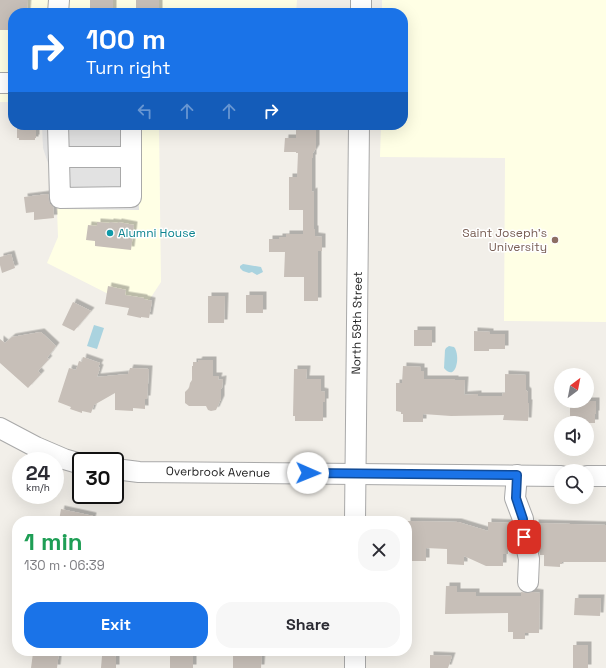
<!DOCTYPE html>
<html lang="en">
<head>
<meta charset="utf-8">
<style>
	body { margin:0; font-family:"Space Grotesk",sans-serif; background:#f7f7f7; color:#2b2b33; height:100vh; display:flex; flex-direction:column; font-size:15px; white-space:nowrap }
	* { box-sizing:border-box; margin:0 }
	p { font-size:13px; color:#7c7c81 }
	.icon { flex:none; width:22px; height:22px; fill:none; stroke:currentColor; stroke-width:2; stroke-linecap:round; stroke-linejoin:round }
	.map { position:relative; flex:1; overflow:hidden }
	.sheet { position:absolute; left:12px; top:516px; width:400px; height:140px; display:flex; flex-direction:column; background:#fff; border-radius:16px; box-shadow:0 4px 16px #0002 }
	.sheet>* { flex:none }
	.banner { position:absolute; left:8px; top:8px; width:400px; height:122px; border-radius:16px; box-shadow:0 4px 16px #0002; background:#1a73e8; color:#fff; overflow:hidden }
	.needle { width:26px; rotate:32deg }
	.buttons { position:absolute; left:554px; top:368px; display:grid; gap:8px }
	.buttons a { display:grid; place-items:center; width:40px; height:40px; border-radius:50%; background:#fff; box-shadow:0 4px 16px #0002; font-size:20px }
	.speed { position:absolute; left:12px; top:452px; display:flex; gap:8px; font-size:20px; font-weight:700; text-align:center }
	.speed>* { display:grid; place-content:center; width:52px; height:52px; border-radius:50%; background:#fff; box-shadow:0 4px 16px #0002; line-height:1 }
	.speed small { font-size:10px; font-weight:400 }
	.speed .limit { border:2px solid #111; border-radius:6px; background:#fff; color:#111 }
	.pin { position:absolute; display:grid; place-items:center; width:34px; height:34px; color:#fff; margin:-17px; border-radius:8px; box-shadow:0 2px 6px #0006 }
	.me { position:absolute; width:44px; margin:-22px; rotate:91deg; stroke-linejoin:round; filter:drop-shadow(0 0 3px #0008) }
	.turn { display:flex; align-items:center; gap:14px; height:84px; padding:0 12px; font-size:18px }
	.turn .icon { width:52px; height:52px; stroke-width:2.5 }
	.turn b { display:block; font-size:28px; line-height:34px }
	.lanes { display:flex; align-items:center; height:38px; padding:0 12px; background:#0003; justify-content:center; gap:20px; direction:ltr }
	.lanes .off { opacity:.35 }
	.round { display:grid; place-items:center; flex:none; width:42px; height:42px; border-radius:16px; background:#f7f7f7 }
	.head { display:flex; align-items:center; justify-content:space-between; height:68px; padding:0 12px }
	h1 { font-size:24px; font-weight:800; line-height:30px; color:#1e9e55 }
	.action { display:flex; gap:8px; margin-top:auto; padding:8px 12px }
	.action a { flex:1; height:46px; border-radius:16px; background:#1a73e8; color:#fff; font-size:16px; font-weight:800; line-height:46px; text-align:center }
	.action a+a { background:#f7f7f7; color:#2b2b33 }
	.map>svg:first-child { display:block }
	.education { fill:#ffffe5 }
	.parking { fill:#e2e2e2 }
	.water { fill:#aad3df }
	.building { fill:#c7bfb8; filter:url(#shadow) }
	.lines { fill:none; stroke-linecap:round; stroke-linejoin:round }
	.minor-casing { stroke:#a9a9a9; stroke-width:22 }
	.minor { stroke:#fff; stroke-width:20 }
	.route-casing { stroke:#114b97; stroke-width:10 }
	.route { stroke:#1a73e8; stroke-width:7 }
	.culture-dot { fill:#0f9aa8; stroke:#fff; stroke-width:1.5 }
	.education-dot { fill:#8d6e63; stroke:#fff; stroke-width:1.5 }
	.labels { text-anchor:middle; dominant-baseline:central; stroke-width:3; stroke-linejoin:round; paint-order:stroke }
	.culture-label { font-size:12px; fill:#0d838f; stroke:#fff; text-anchor:start }
	.education-label { font-size:12px; fill:#785e54; stroke:#fff; text-anchor:end }
	.street-label { font-size:12px; fill:#222; stroke:#fff }
</style>
</head>
<body>
<div class="map">
<svg width="606" height="668" viewBox="0 0 606 668">
	<defs>
		<filter id="shadow"><feDropShadow dx="3.5" dy="-3.5" stdDeviation="0" flood-color="#0004"/></filter>
	</defs>
	<rect width="100%" height="100%" fill="#f2efe9"/>
	<g class="education">
		<polygon points="0,0 297,0 296,13 13,13 13,102 0,102"/>
		<polygon points="382,0 606,0 606,322 504,321 505,158 380,157 381,125 403,125 403,13 382,13"/>
		<polygon points="54,125 159,125 161,282 142,311 47,263 58,237"/>
	</g>
	<polygon class="parking" points="42,125 136,125 139,210 63,209 43,148"/>
	<g class="water">
		<polygon points="243,264 261,267 263,272 257,275 252,272 249,273 243,271 240,268 240,266"/>
		<polygon points="94,325 104,328 97,349 87,346"/>
		<path d="M449,346L454,347C461,355 456,383 444,368L445,350L446,348Z"/>
	</g>
	<g class="building">
		<polygon points="0,0 28,0 27,13 13,13 13,30 0,30"/>
		<rect x="90" y="0" width="23" height="13"/>
		<rect x="136" y="0" width="23" height="13"/>
		<polygon points="17,125 36,125 36,138 35,138 35,140 19,140 19,138 17,138"/>
		<polygon points="296,129 316,129 316,148 313,153 313,158 312,158 312,192 314,191 314,229 315,229 315,236 322,237 322,251 318,251 318,301 304,301 304,277 284,277 285,252 269,252 269,239 279,239 279,237 286,237 286,234 303,234 303,210 289,210 289,177 297,177 298,153 296,153 296,152 284,152 285,138 296,138"/>
		<polygon points="48,194 50,204 53,206 54,218 34,220 34,212 26,213 24,197"/>
		<polygon points="97,222 110,223 110,222 118,223 118,222 134,225 131,250 95,246 95,241 86,240 88,225 97,226"/>
		<polygon points="11,254 15,268 2,273 0,265 0,257"/>
		<polygon points="108,286 126,290 125,295 144,298 144,299 152,301 149,318 141,317 141,318 127,315 129,308 105,304"/>
		<rect x="246" y="295" width="17" height="18"/>
		<polygon points="208,296 225,296 224,323 208,323"/>
		<polygon points="73,302 91,311 74,331 62,325"/>
		<rect x="414" y="330" width="18" height="16"/>
		<polygon points="474,331 490,332 490,334 505,334 505,349 489,349 489,351 474,351"/>
		<polygon points="41,332 56,346 47,358 49,359 38,371 41,374 28,388 0,363 0,339 5,343 12,337"/>
		<polygon points="83,357 100,363 98,367 100,368 97,377 128,374 130,368 149,369 147,399 145,399 145,409 133,408 133,411 115,410 115,393 94,405 91,413 82,411 82,413 70,409 71,407 58,402 69,368 76,370 79,361 82,362"/>
		<polygon points="199,360 213,360 213,376 219,376 218,380 223,379 222,388 221,389 221,399 216,410 211,411 208,410 206,406 189,406 185,403 185,392 189,388 190,383 192,380 192,366 193,366 193,362 198,362"/>
		<polygon points="403,366 421,367 421,371 424,371 424,379 455,379 455,380 465,380 464,395 478,394 478,396 502,396 503,393 505,393 505,374 526,375 526,390 528,392 528,403 529,403 528,421 503,420 504,415 451,416 423,414 423,422 403,422 403,414 401,414 401,412 396,411 396,383 402,383"/>
		<polygon points="294,369 307,369 306,379 321,379 321,391 325,392 325,402 323,402 323,421 295,421 295,416 293,416"/>
		<polygon points="574,401 596,401 596,414 595,414 595,423 576,423 576,416 570,416 570,405 574,405"/>
		<polygon points="61,509 93,516 92,521 59,521"/>
		<polygon points="407,521 458,522 488,531 488,522 512,523 513,538 515,547 508,547 508,554 503,554 503,566 486,566 464,556 464,565 447,564 447,549 426,548 426,561 407,561"/>
		<polygon points="535,523 606,525 606,562 562,562 562,564 560,564 560,567 544,566 544,555 540,555 535,535"/>
		<polygon points="446,586 457,586 457,592 476,592 476,596 521,596 521,592 527,593 533,592 540,593 539,633 525,633 525,639 513,639 513,632 508,632 508,613 445,614"/>
		<polygon points="575,598 601,598 600,616 574,615"/>
		<rect x="573" y="645" width="15" height="23"/>
		<polygon points="44,651 59,651 57,668 31,668 33,653 44,654"/>
		<rect x="170" y="651" width="23" height="17"/>
		<polygon points="242,651 262,651 261,668 233,668 233,656 242,656"/>
		<polygon points="430,655 452,656 448,668 430,668"/>
		<polygon points="102,656 115,656 116,657 116,668 101,668"/>
	</g>
	<g class="lines">
		<g class="minor-casing">
			<g id="minor">
				<polyline points="58,13 59,0"/>
				<polyline points="361,13 361,0"/>
				<polyline points="0,83 13,83"/>
				<polyline points="58,125 60,198 131,197 131,125"/>
				<polyline points="59,157 131,157"/>
				<polyline points="0,428 36,447 64,459 81,464"/>
				<polyline points="115,469 139,472 561,476"/>
				<polyline points="517,475 515,498 523,519 524,537 529,559 528,582"/>
				<polyline points="587,476 606,476"/>
				<polyline points="355,521 359,125"/>
				<polyline points="355,668 355,651"/>
			</g>
		</g>
		<use href="#minor" class="minor"/>
	</g>
	<g class="lines">
		<g class="route-casing">
			<polyline id="route" points="308,473 517,475 516,498 523,519 524,537"/>
		</g>
		<use href="#route" class="route"/>
	</g>
	<circle class="culture-dot" cx="110" cy="233" r="4"/>
	<circle class="education-dot" cx="555" cy="240" r="4"/>
	<g class="labels">
		<g class="culture-label">
			<text x="118" y="233">Alumni House</text>
		</g>
		<g class="education-label">
			<text x="547" y="233">Saint Joseph's<tspan x="547" dy="14">University</tspan></text>
		</g>
		<g class="street-label">
			<text transform="translate(357 323) rotate(-89)">North 59th Street</text>
			<text transform="translate(218 472) rotate(1)">Overbrook Avenue</text>
		</g>
	</g>
</svg>
<div class="buttons">
<a><svg class="needle" viewBox="-14 -14 28 28"><path d="M0-13l5 13h-10z" fill="#e53935"/><path d="M0 13l5-13h-10z" fill="#7c7c81"/></svg></a>
<a><svg class="icon" aria-label="sound" viewBox="0 0 24 24"><path d="M4 9h4l5-4v14l-5-4H4zM17 9q2 3 0 6"/></svg></a>
<a><svg class="icon" aria-label="search" viewBox="0 0 24 24"><circle cx="10" cy="10" r="6"/><path d="M15 15l6 6"/></svg></a>
</div>
<div class="speed"><div>24<small>km/h</small></div><div class="limit">30</div></div>
<div class="pin" style="left:524px;top:537px;background:#d93025"><svg class="icon" aria-label="arrive" viewBox="0 0 24 24"><path d="M6 21V4h12l-3 4 3 4H6"/></svg></div>
<svg class="me" style="left:308px;top:473px" viewBox="-20 -20 40 40"><circle r="19" fill="#fff"/><path d="M0-13L10 11 0 6-10 11z" fill="#1a73e8"/></svg>
<div class="banner">
<div class="turn"><svg class="icon" aria-label="right" viewBox="0 0 24 24"><path d="M7 20v-9h11M14 6l5 5-5 5"/></svg><div><b>100 m</b>Turn right</div></div>
<div class="lanes"><svg class="icon off" aria-label="left" viewBox="0 0 24 24"><path d="M17 20v-9H6M10 6l-5 5 5 5"/></svg><svg class="icon off" aria-label="ahead" viewBox="0 0 24 24"><path d="M12 20V5M6 11l6-6 6 6"/></svg><svg class="icon off" aria-label="ahead" viewBox="0 0 24 24"><path d="M12 20V5M6 11l6-6 6 6"/></svg><svg class="icon" aria-label="right" viewBox="0 0 24 24"><path d="M7 20v-9h11M14 6l5 5-5 5"/></svg></div>
</div>
<section class="sheet">
<div class="head"><div><h1>1 min</h1><p>130 m · 06:39</p></div><a class="round"><svg class="icon" aria-label="close" viewBox="0 0 24 24"><path d="M6 6l12 12M18 6L6 18"/></svg></a></div>
<div class="action"><a>Exit</a><a>Share</a></div>
</section>
</div>
</body>
</html>
